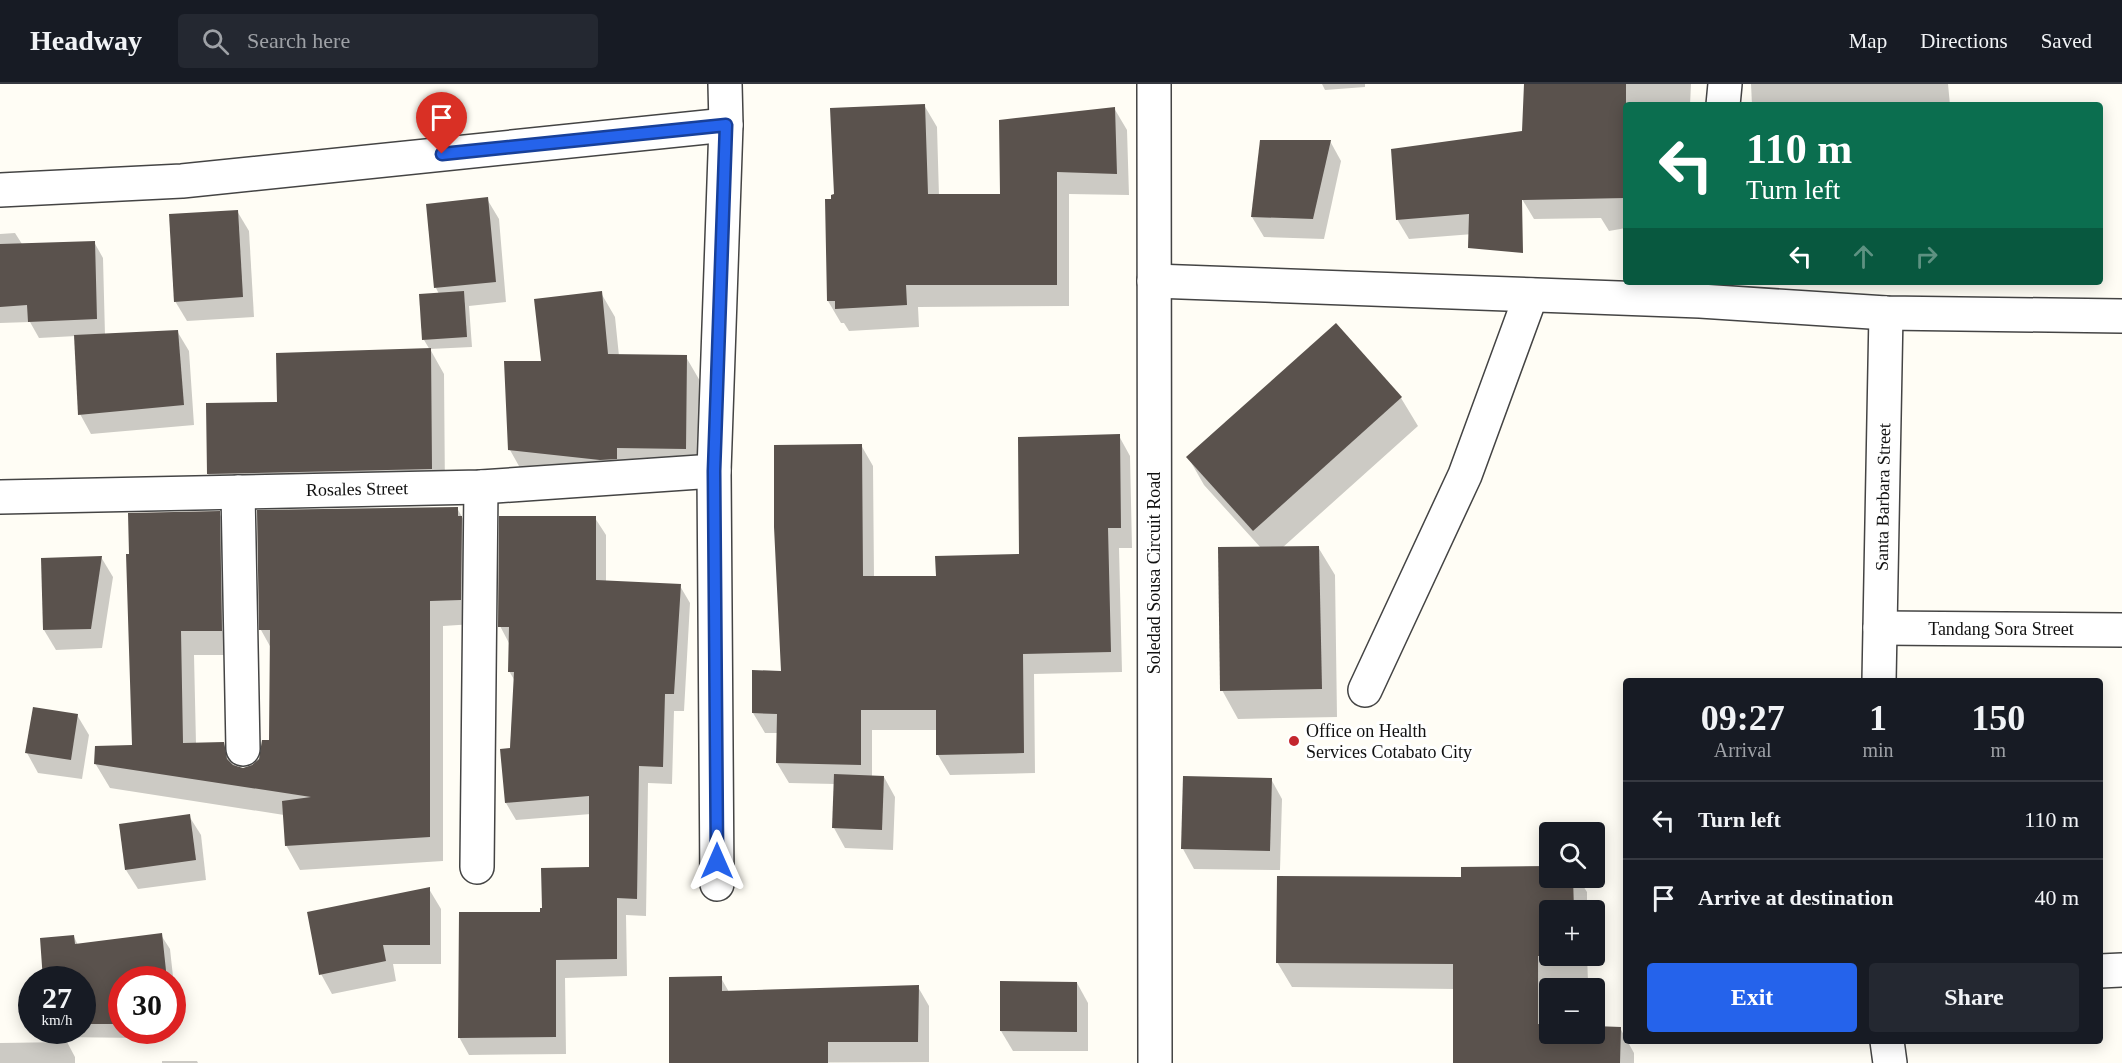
<!DOCTYPE html>
<html lang="en">
<head>
<meta charset="utf-8">
<style>
	body { margin:0; font-family:"Times New Roman",serif; background:#242831; color:#f1f3f6; height:100vh; display:flex; flex-direction:column; font-size:22px; white-space:nowrap }
	* { box-sizing:border-box; margin:0 }
	p { font-size:20px; color:#9ea1a6 }
	.icon { flex:none; width:33px; height:33px; fill:none; stroke:currentColor; stroke-width:2; stroke-linecap:round; stroke-linejoin:round }
	.map { position:relative; flex:1; overflow:hidden }
	.drawer { position:absolute; left:1623px; top:594px; width:480px; height:366px; display:flex; flex-direction:column; background:#171b24; border-radius:6px; box-shadow:0 3px 15px #0003 }
	.drawer>* { flex:none }
	.hud { position:absolute; left:1623px; top:18px; width:480px; height:183px; border-radius:6px; box-shadow:0 3px 15px #0003; background:#0b6e4f; color:#fff; overflow:hidden }
	.buttons { position:absolute; left:1539px; top:738px; display:grid; gap:12px }
	.buttons a { display:grid; place-items:center; width:66px; height:66px; border-radius:6px; background:#171b24; box-shadow:0 3px 15px #0003; font-size:30px }
	.speed { position:absolute; left:18px; top:882px; display:flex; gap:12px; font-size:30px; font-weight:700; text-align:center }
	.speed>* { display:grid; place-content:center; width:78px; height:78px; border-radius:50%; background:#171b24; box-shadow:0 3px 15px #0003; line-height:1 }
	.speed small { font-size:15px; font-weight:400 }
	.speed .limit { border:9px solid #d22; background:#fff; color:#111 }
	.pin { position:absolute; display:grid; place-items:center; width:51px; height:51px; color:#fff; margin:-62px -26px; border-radius:50% 50% 50% 0; rotate:-45deg; box-shadow:0 0 6px #0007 }
	.pin .icon { rotate:45deg }
	.me { position:absolute; width:66px; margin:-33px; rotate:0deg; stroke-linejoin:round; filter:drop-shadow(0 0 4px #0008) }
	.turn { display:flex; align-items:center; gap:21px; height:126px; padding:0 24px; font-size:27px }
	.turn .icon { width:78px; height:78px; stroke-width:2.5 }
	.turn b { display:block; font-size:42px; line-height:51px }
	.lanes { display:flex; align-items:center; height:57px; padding:0 24px; background:#0003; justify-content:center; gap:30px; direction:ltr }
	.lanes .off { opacity:.35 }
	.eta { display:flex; justify-content:space-evenly; align-items:center; height:102px; text-align:center }
	.eta b { font-size:36px; font-weight:700; line-height:42px }
	.cta { display:flex; gap:12px; margin-top:auto; padding:12px 24px }
	.cta a { flex:1; height:69px; border-radius:6px; background:#2563eb; color:#fff; font-size:24px; font-weight:700; line-height:69px; text-align:center }
	.cta a+a { background:#242831; color:#f1f3f6 }
	ul { padding:0; list-style:none }
	li { display:flex; align-items:center; gap:18px; height:78px; padding:0 24px; border-top:2px solid #363941 }
	li div { flex:1 }
	li b { display:block; font-size:22px }
	li em { font-style:normal }
	header { display:flex; align-items:center; gap:36px; box-sizing:border-box; height:84px; padding:0 30px; background:#171b24; border-bottom:2px solid #363941 }
	header strong { font-size:28px }
	nav { display:flex; gap:33px; margin-inline-start:auto; font-size:21px }
	.search { width:420px; height:54px; background:#242831; display:flex; align-items:center; gap:15px; box-sizing:border-box; padding:0 21px; border-radius:6px; color:#9ea1a6; font-size:22px }
	.map>svg:first-child { display:block }
	.shadow { fill:#0003 }
	.building { fill:#5a524d }
	.lines { fill:none; stroke-linecap:round; stroke-linejoin:round }
	.minor-casing { stroke:#444; stroke-width:36 }
	.minor { stroke:#fff; stroke-width:33 }
	.route-casing { stroke:#184099; stroke-width:15 }
	.route { stroke:#2563eb; stroke-width:10 }
	.poi-dot { fill:#c4262e; stroke:#fff; stroke-width:2 }
	.labels { text-anchor:middle; dominant-baseline:central; stroke-width:6; stroke-linejoin:round; paint-order:stroke }
	.street-label { font-size:18px; fill:#111; stroke:#fff }
	.poi-label { font-size:18px; fill:#111; stroke:#fff; text-anchor:start }
</style>
</head>
<body>
<header>
<strong>Headway</strong>
<div class="search"><svg class="icon" aria-label="search" viewBox="0 0 24 24"><circle cx="10" cy="10" r="6"/><path d="M15 15l6 6"/></svg>Search here</div>
<nav><a>Map</a><a>Directions</a><a>Saved</a></nav>
</header>
<div class="map">
<svg width="2122" height="979" viewBox="0 0 2122 979">
	<rect width="100%" height="100%" fill="#fffdf5"/>
	<g class="shadow">
		<polygon points="1322,0 1365,0 1365,3 1325,6"/>
		<polygon points="1525,0 1691,0 1690,21 1626,21 1626,144 1609,147 1601,134 1534,135 1522,115"/>
		<polygon points="1751,0 1948,0 1950,21 1752,21"/>
		<polygon points="924,21 937,43 939,112 1001,111 1114,24 1127,46 1129,111 1069,110 1069,222 918,223 919,243 849,247 844,239 841,239 828,217 832,117"/>
		<polygon points="1330,57 1341,77 1324,155 1264,153 1252,133"/>
		<polygon points="1393,66 1499,148 1409,155 1397,135"/>
		<polygon points="487,115 499,135 506,218 469,222 472,263 430,265 444,290 445,409 222,414 208,390 278,320 430,266 424,256 439,210 436,204"/>
		<polygon points="237,127 249,147 254,233 187,237 175,217"/>
		<polygon points="15,149 22,160 94,158 103,174 105,251 177,247 189,267 194,341 91,350 80,330 76,252 39,254 30,238 0,239 0,150"/>
		<polygon points="601,209 615,233 619,272 686,273 700,297 699,389 524,391 510,366 542,279"/>
		<polygon points="1336,241 1401,314 1418,342 1282,464 1318,463 1335,491 1337,633 1238,635 1222,606 1261,464 1204,401 1188,373"/>
		<polygon points="1119,352 1130,372 1132,464 1119,464 1122,588 1034,590 1035,689 950,691 938,671 937,646 872,646 872,693 884,693 895,713 893,766 845,764 834,744 835,700 789,699 777,679 778,649 765,649 753,629 783,588 861,361 873,382 874,493 937,493 1021,471"/>
		<polygon points="457,424 471,449 474,540 443,542 443,777 300,786 286,761 284,731 110,704 95,679 133,663 219,429 233,453 235,571 194,571 196,660 223,659 237,684 243,685 253,683 260,675 270,657 271,564 261,546"/>
		<polygon points="595,434 606,451 606,498 680,502 690,519 684,627 674,627 672,700 648,699 646,832 626,831 627,892 565,894 566,970 469,971 459,953 542,829 591,784 591,730 516,736 506,719 515,597 509,587 510,561 500,542"/>
		<polygon points="101,473 113,493 102,564 56,566 44,546 42,476"/>
		<polygon points="77,631 89,651 82,695 38,689 27,669"/>
		<polygon points="1271,695 1282,715 1280,786 1194,785 1183,765"/>
		<polygon points="189,732 201,751 206,796 138,805 126,786"/>
		<polygon points="1550,794 1578,794 1587,808 1587,826 1550,826 1550,872 1587,872 1588,897 1551,897 1551,904 1550,904 1550,950 1594,950 1620,944 1634,969 1634,979 1455,979 1454,905 1292,903 1277,878"/>
		<polygon points="429,805 441,825 441,880 393,880 396,897 332,910 321,890"/>
		<polygon points="161,851 170,865 175,911 172,911 172,896 122,896 122,946 145,946 145,954 56,953 52,946 82,946 82,896 42,856 74,853 78,861"/>
		<polygon points="721,894 729,908 918,903 929,922 929,978 671,979"/>
		<polygon points="1077,899 1088,919 1088,967 1013,967 1001,947"/>
		<polygon points="67,958 75,973 75,979 0,979 0,959"/>
		<polygon points="162,977 197,977 198,979 162,979"/>
	</g>
	<g class="building">
		<polygon points="1524,0 1626,0 1626,114 1522,116 1523,169 1468,164 1469,130 1396,136 1391,65 1522,47"/>
		<polygon points="925,20 928,110 1000,110 999,36 1115,23 1117,90 1057,88 1057,201 906,201 907,221 835,225 835,217 827,217 825,115 831,115 831,111 834,110 830,24"/>
		<polygon points="1260,56 1331,56 1313,135 1251,133"/>
		<polygon points="488,113 496,198 434,204 426,120"/>
		<polygon points="238,126 243,213 174,218 169,130"/>
		<polygon points="95,157 97,235 28,238 27,221 0,223 0,160"/>
		<polygon points="464,207 467,253 422,256 419,210"/>
		<polygon points="602,207 608,270 687,271 686,365 617,364 617,375 600,376 508,366 504,277 541,277 534,215"/>
		<polygon points="1336,239 1402,313 1253,447 1186,373"/>
		<polygon points="178,246 184,321 78,331 74,251"/>
		<polygon points="431,264 432,385 207,390 206,319 277,318 276,269"/>
		<polygon points="1120,350 1121,444 1108,444 1111,568 1023,570 1024,669 936,671 936,626 861,626 861,681 776,679 777,630 752,629 752,586 781,587 774,443 774,361 862,360 863,492 936,492 935,472 1019,470 1018,353"/>
		<polygon points="458,423 458,432 462,432 461,516 430,517 430,753 285,762 282,717 311,713 94,680 95,662 132,661 126,470 129,470 128,429 220,427 222,547 181,547 183,659 224,658 227,675 233,681 243,684 252,681 259,675 262,656 269,656 270,546 259,546 257,426"/>
		<polygon points="499,432 596,432 596,496 681,500 674,610 665,610 663,683 639,682 637,815 617,814 617,875 556,876 556,953 458,954 459,828 540,828 540,824 542,824 541,784 589,783 589,712 505,719 500,665 510,664 514,588 508,588 509,543 498,543"/>
		<polygon points="1319,462 1322,605 1220,607 1218,463"/>
		<polygon points="102,472 91,545 43,546 41,474"/>
		<polygon points="33,623 78,630 71,676 25,669"/>
		<polygon points="834,690 884,692 882,746 832,744"/>
		<polygon points="1183,692 1272,694 1270,767 1181,765"/>
		<polygon points="190,730 196,776 125,786 119,740"/>
		<polygon points="1550,782 1550,794 1573,794 1574,826 1550,826 1550,872 1574,872 1538,872 1538,940 1550,941 1550,950 1594,950 1594,942 1621,943 1620,979 1453,979 1453,880 1276,879 1277,792 1461,793 1461,783"/>
		<polygon points="430,803 430,861 383,861 386,877 319,891 307,828"/>
		<polygon points="162,849 167,896 122,896 122,940 82,940 82,896 43,896 40,854 74,851 75,860"/>
		<polygon points="722,892 722,907 919,901 918,958 828,958 828,979 669,979 669,893"/>
		<polygon points="1000,897 1077,898 1077,948 1000,947"/>
	</g>
	<g class="lines">
		<g class="minor-casing">
			<g id="minor">
				<polyline points="1154,0 1155,979"/>
				<polyline points="1723,21 1725,0"/>
				<polyline points="0,106 182,97 726,41"/>
				<polyline points="1154,197 1700,217 1886,229 2122,232"/>
				<polyline points="238,408 243,665"/>
				<polyline points="0,413 481,403 714,387"/>
				<polyline points="1880,544 2122,546"/>
				<polyline points="1879,597 1886,229"/>
				<polyline points="1365,606 1465,391 1531,211"/>
				<polyline points="477,783 481,403"/>
				<polyline points="717,800 714,387 726,41 725,0"/>
				<polyline points="2100,887 2122,886"/>
				<polyline points="1887,957 1890,979"/>
			</g>
		</g>
		<use href="#minor" class="minor"/>
	</g>
	<g class="lines">
		<g class="route-casing">
			<polyline id="route" points="442,70 726,41 714,387 717,777"/>
		</g>
		<use href="#route" class="route"/>
	</g>
	<circle class="poi-dot" cx="1294" cy="657" r="6"/>
	<g class="labels">
		<g class="street-label">
			<text transform="translate(357 405) rotate(-1)">Rosales Street</text>
			<text transform="translate(1883 413) rotate(-89)">Santa Barbara Street</text>
			<text transform="translate(1154 489) rotate(-90)">Soledad Sousa Circuit Road</text>
			<text x="2001" y="545">Tandang Sora Street</text>
		</g>
		<g class="poi-label">
			<text x="1306" y="647">Office on Health<tspan x="1306" dy="21">Services Cotabato City</tspan></text>
		</g>
	</g>
</svg>
<div class="buttons">
<a><svg class="icon" aria-label="search" viewBox="0 0 24 24"><circle cx="10" cy="10" r="6"/><path d="M15 15l6 6"/></svg></a>
<a>+</a>
<a>−</a>
</div>
<div class="speed"><div>27<small>km/h</small></div><div class="limit">30</div></div>
<div class="pin" style="left:442px;top:70px;background:#d93025"><svg class="icon" aria-label="arrive" viewBox="0 0 24 24"><path d="M6 21V4h12l-3 4 3 4H6"/></svg></div>
<svg class="me" style="left:717px;top:777px" viewBox="-20 -20 40 40"><path d="M0-17L14 15 0 8-14 15z" fill="#2563eb" stroke="#fff" stroke-width="4"/></svg>
<div class="hud">
<div class="turn"><svg class="icon" aria-label="left" viewBox="0 0 24 24"><path d="M17 20v-9H6M10 6l-5 5 5 5"/></svg><div><b>110 m</b>Turn left</div></div>
<div class="lanes"><svg class="icon" aria-label="left" viewBox="0 0 24 24"><path d="M17 20v-9H6M10 6l-5 5 5 5"/></svg><svg class="icon off" aria-label="ahead" viewBox="0 0 24 24"><path d="M12 20V5M6 11l6-6 6 6"/></svg><svg class="icon off" aria-label="right" viewBox="0 0 24 24"><path d="M7 20v-9h11M14 6l5 5-5 5"/></svg></div>
</div>
<section class="drawer">
<div class="eta">
<div><b>09:27</b><p>Arrival</p></div>
<div><b>1</b><p>min</p></div>
<div><b>150</b><p>m</p></div>
</div>
<ul>
<li><svg class="icon" aria-label="left" viewBox="0 0 24 24"><path d="M17 20v-9H6M10 6l-5 5 5 5"/></svg><div><b>Turn left</b></div><em>110 m</em></li>
<li><svg class="icon" aria-label="arrive" viewBox="0 0 24 24"><path d="M6 21V4h12l-3 4 3 4H6"/></svg><div><b>Arrive at destination</b></div><em>40 m</em></li>
</ul>
<div class="cta"><a>Exit</a><a>Share</a></div>
</section>
</div>
</body>
</html>
